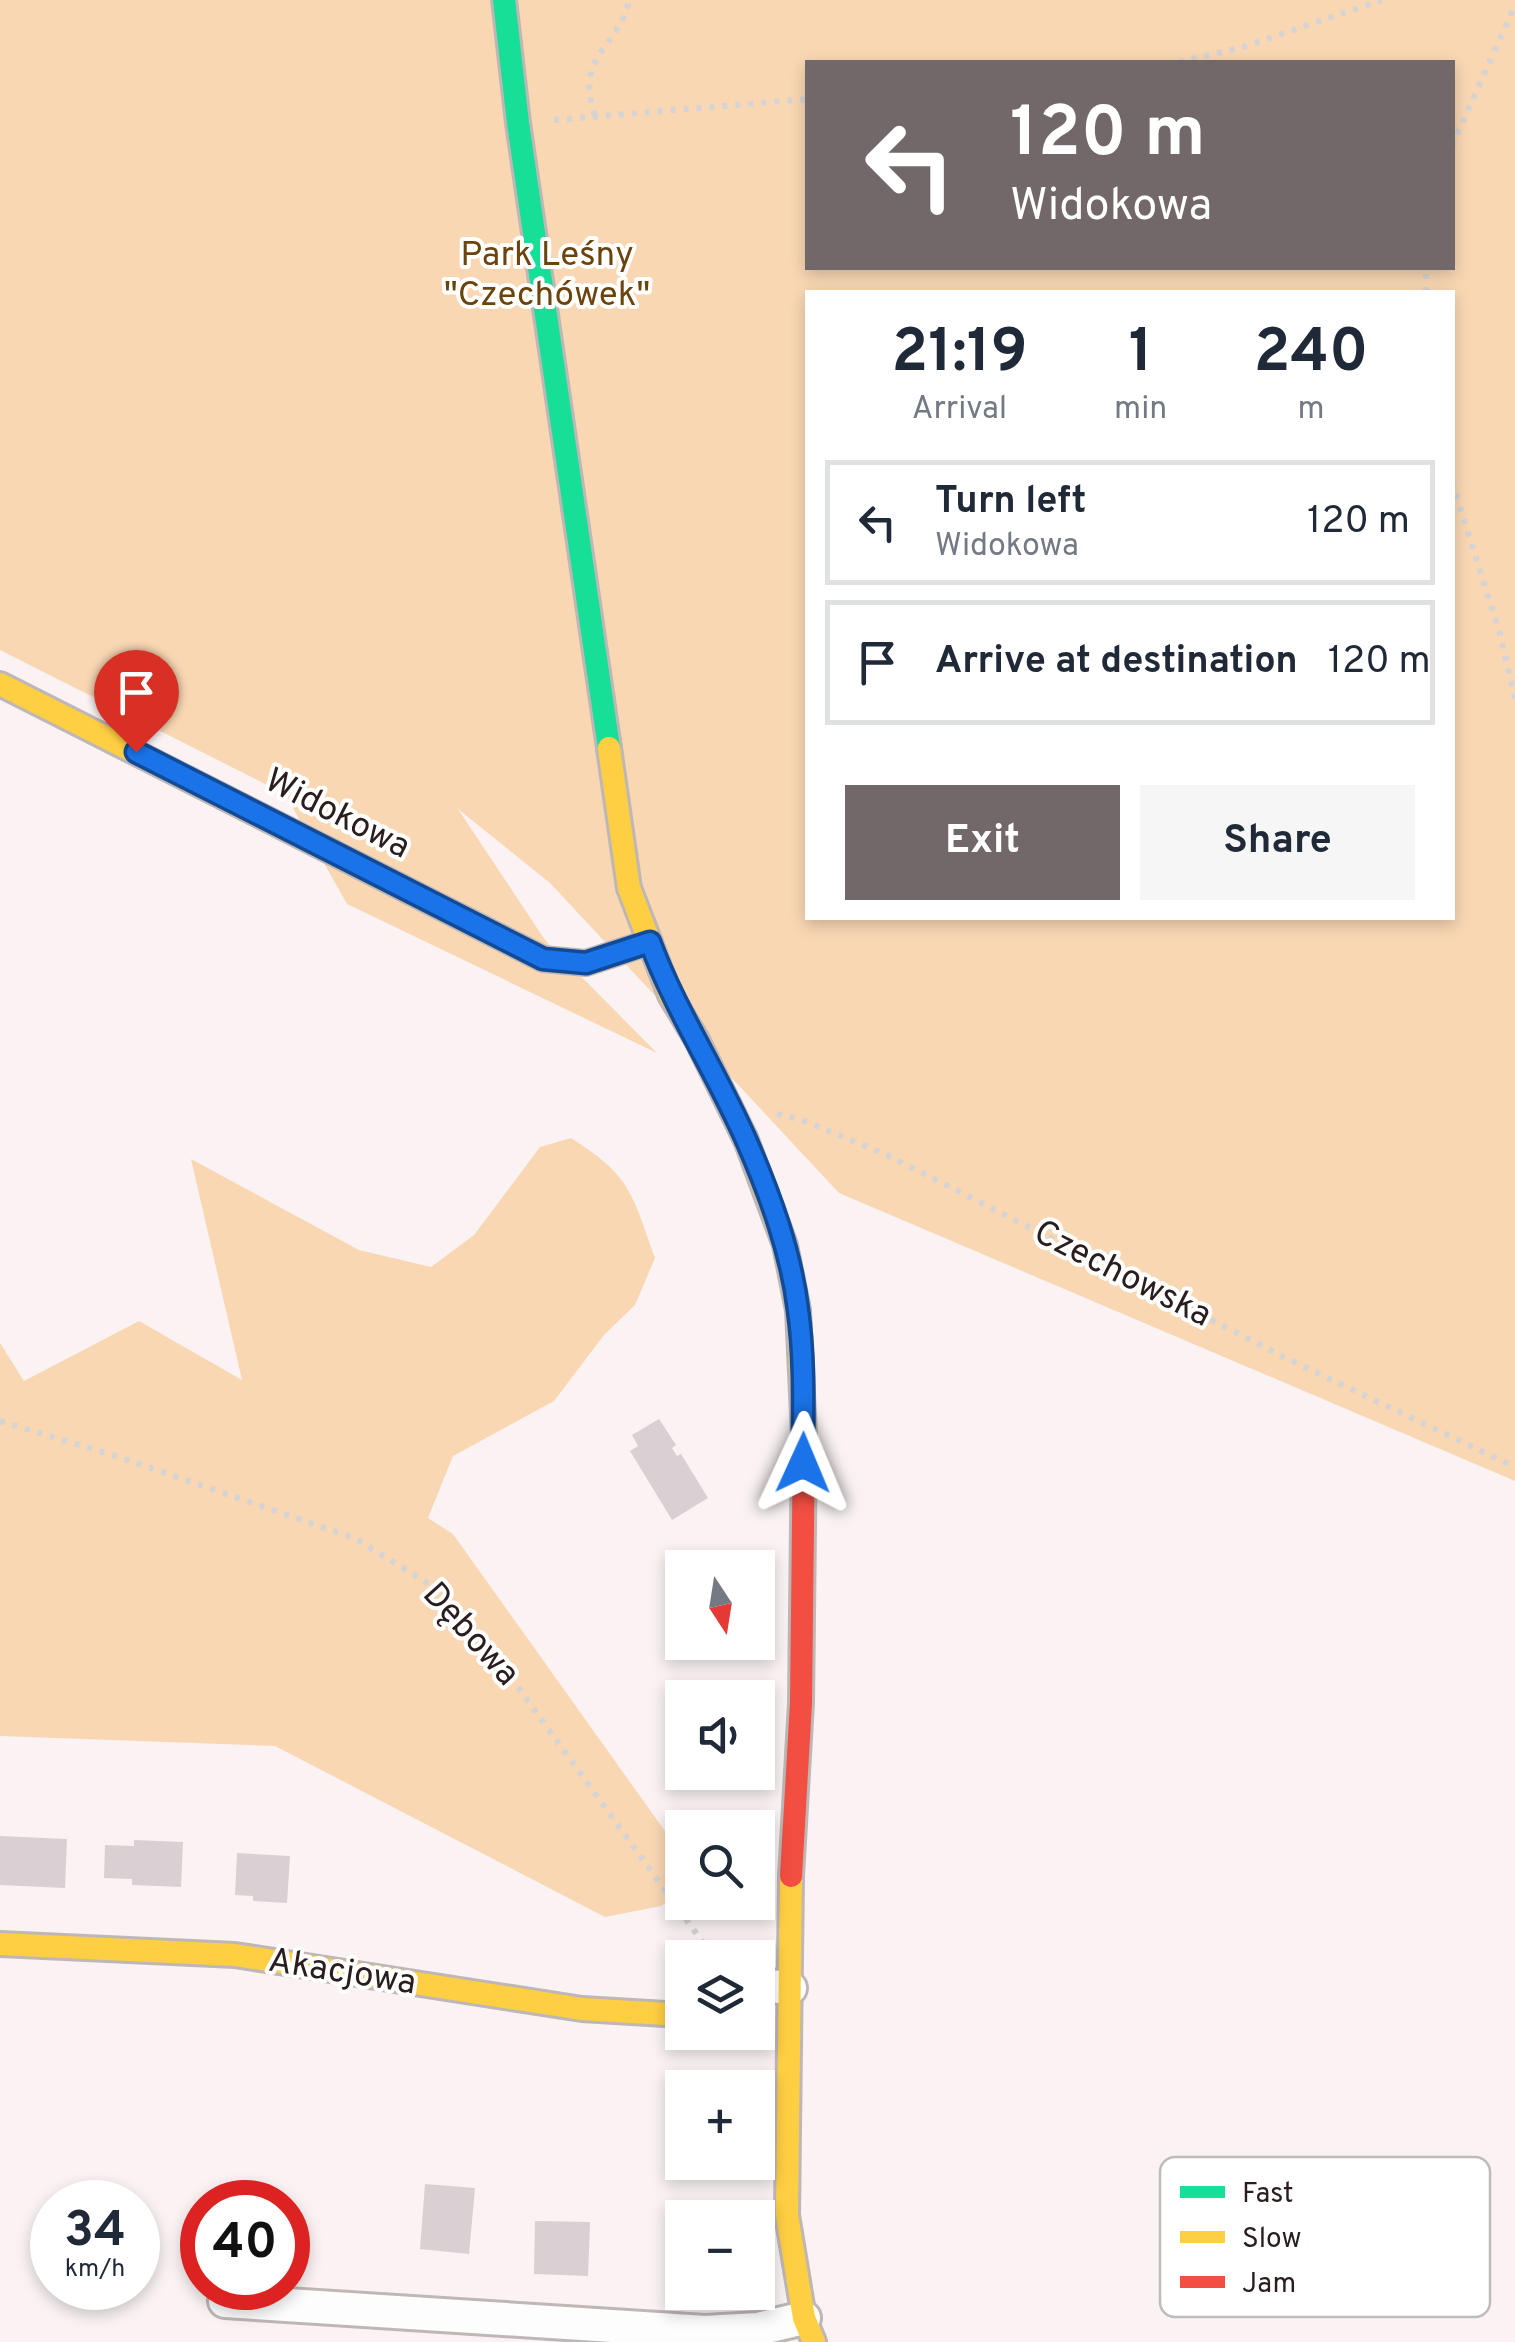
<!DOCTYPE html>
<html lang="en">
<head>
<meta charset="utf-8">
<style>
	body { margin:0; font-family:Overpass,sans-serif; background:#f6f6f7; color:#1f2937; height:100vh; display:flex; flex-direction:column; font-size:38px; white-space:nowrap }
	* { box-sizing:border-box; margin:0 }
	p { font-size:32px; color:#747a83 }
	.icon { flex:none; width:55px; height:55px; fill:none; stroke:currentColor; stroke-width:2; stroke-linecap:round; stroke-linejoin:round }
	.map { position:relative; flex:1; overflow:hidden }
	.sheet { position:absolute; left:805px; top:290px; width:650px; height:630px; display:flex; flex-direction:column; background:#fff; border-radius:0px; box-shadow:0 5px 15px #0003 }
	.sheet>* { flex:none }
	.top-card { position:absolute; left:805px; top:60px; width:650px; height:210px; border-radius:0px; box-shadow:0 5px 15px #0003; background:#726869; color:#fff; overflow:hidden }
	.needle { width:65px; rotate:168deg }
	.buttons { position:absolute; left:665px; top:1550px; display:grid; gap:20px }
	.buttons a { display:grid; place-items:center; width:110px; height:110px; border-radius:0px; background:#fff; box-shadow:0 5px 15px #0003; font-size:50px }
	.speed { position:absolute; left:30px; top:2180px; display:flex; gap:20px; font-size:50px; font-weight:700; text-align:center }
	.speed>* { display:grid; place-content:center; width:130px; height:130px; border-radius:50%; background:#fff; box-shadow:0 5px 15px #0003; line-height:1 }
	.speed small { font-size:25px; font-weight:400 }
	.speed .limit { border:15px solid #d22; background:#fff; color:#111 }
	.pin { position:absolute; display:grid; place-items:center; width:85px; height:85px; color:#fff; margin:-102px -42px; border-radius:50% 50% 50% 0; rotate:-45deg; box-shadow:0 0 10px #0007 }
	.pin .icon { rotate:45deg }
	.me { position:absolute; width:110px; margin:-55px; rotate:1deg; stroke-linejoin:round; filter:drop-shadow(0 0 8px #0008) }
	.turn { display:flex; align-items:center; gap:35px; height:210px; padding:0 40px; font-size:45px }
	.turn .icon { width:130px; height:130px; stroke-width:2.5 }
	.turn b { display:block; font-size:70px; line-height:85px }
	.eta { display:flex; justify-content:space-evenly; align-items:center; height:170px; text-align:center }
	.eta b { font-size:60px; font-weight:700; line-height:70px }
	.action { display:flex; gap:20px; margin-top:auto; padding:20px 40px }
	.action a { flex:1; height:115px; border-radius:0px; background:#726869; color:#fff; font-size:40px; font-weight:700; line-height:115px; text-align:center }
	.action a+a { background:#f6f6f7; color:#1f2937 }
	ul { padding:0; list-style:none }
	li { display:flex; align-items:center; gap:30px; height:125px; margin:0 20px 15px; padding:0 20px; border:5px solid #e0e1e3; border-radius:0px }
	li div { flex:1 }
	li b { display:block; font-size:38px }
	li em { font-style:normal }
	.map>svg:first-child { display:block }
	.green { fill:#f9d7b3; fill-rule:evenodd }
	.building { fill:#d9d0d4 }
	.lines { fill:none; stroke-linecap:round; stroke-linejoin:round }
	.street-casing { stroke:#bfb6b6; stroke-width:38 }
	.fast-casing { stroke:#bfb6b6; stroke-width:28 }
	.slow-casing { stroke:#bfb6b6; stroke-width:28 }
	.jam-casing { stroke:#bfb6b6; stroke-width:28 }
	.path { stroke:#d5d3d3; stroke-width:6; stroke-dasharray:5 8; stroke-linecap:butt }
	.street { stroke:#fefdfd; stroke-width:32 }
	.fast { stroke:#16e098; stroke-width:22 }
	.slow { stroke:#ffcf43; stroke-width:22 }
	.jam { stroke:#f24e42; stroke-width:22 }
	.route-casing { stroke:#114b97; stroke-width:25 }
	.route { stroke:#1a73e8; stroke-width:18 }
	.labels { text-anchor:middle; dominant-baseline:central; stroke-width:8; stroke-linejoin:round; paint-order:stroke }
	.park-label { font-size:35px; fill:#6b440d; stroke:#fff }
	.street-label { font-size:35px; fill:#291d1e; stroke:#fff }
	.key { fill:#fff; stroke:#bfbbbc; stroke-width:2.5 }
	.key-label { font-size:28px; fill:#291d1e }
</style>
</head>
<body>
<div class="map">
<svg width="1515" height="2342" viewBox="0 0 1515 2342">
	<rect width="100%" height="100%" fill="#faf2f3"/>
	<g class="green">
		<path d="M0,0H1515V1481L839,1193L550,883L458,809L545,940L657,1053L347,904L285,794L0,650ZM808,62H1452V268H808ZM808,292H1452V918H808Z"/>
		<path d="M571,1138C631,1176 632,1193 655,1258L635,1305L604,1335L554,1401L453,1456L428,1518L453,1534L682,1855V1891L661,1906L605,1917L275,1746L0,1736V1343L24,1381L139,1321L242,1380L191,1159L359,1250L431,1267L474,1235L540,1147Z"/>
	</g>
	<g class="building">
		<polygon points="659,1419 676,1445 672,1448 677,1456 681,1454 708,1498 672,1520 630,1451 638,1446 632,1435"/>
		<polygon points="0,1836 67,1839 65,1888 0,1885"/>
		<polygon points="134,1840 183,1842 181,1887 132,1885 132,1879 104,1878 105,1845 134,1846"/>
		<polygon points="237,1853 290,1856 287,1903 253,1901 253,1896 235,1895"/>
		<polygon points="425,2184 475,2188 469,2254 420,2249"/>
		<polygon points="194,2210 202,2211 202,2247 190,2245"/>
		<polygon points="535,2221 590,2222 588,2276 534,2274"/>
	</g>
	<g class="lines">
		<g class="street-casing">
			<g id="street">
				<polyline points="758,1985 790,1988"/>
				<polyline points="225,2301 705,2332 758,2329 804,2318"/>
			</g>
		</g>
		<g class="fast-casing">
			<polyline id="fast" points="504,0 518,123 609,748"/>
		</g>
		<g class="slow-casing">
			<g id="slow">
				<polyline points="0,684 543,959 586,963 650,942"/>
				<polyline points="609,748 629,888 670,995 697,1040 746,1140 785,1245 798,1310 804,1436"/>
				<polyline points="791,1876 787,2215 804,2318 814,2342"/>
				<polyline points="0,1944 235,1955 582,2009 682,2015"/>
			</g>
		</g>
		<g class="jam-casing">
			<polyline id="jam" points="791,1876 801,1703 804,1436"/>
		</g>
		<g class="path">
			<polyline points="1179,62 1243,47 1382,0"/>
			<path d="M595,115C574,54 619,49 629,0"/>
			<polyline points="554,120 808,99"/>
			<polyline points="1452,146 1515,5"/>
			<polyline points="1426,292 1426,268"/>
			<polyline points="1452,482 1500,634 1515,699"/>
			<polyline points="777,1114 802,1120 887,1155 1292,1361 1515,1467"/>
			<polyline points="0,1421 116,1456 354,1538 439,1590 494,1654 714,1958"/>
		</g>
		<use href="#street" class="street"/>
		<use href="#fast" class="fast"/>
		<use href="#slow" class="slow"/>
		<use href="#jam" class="jam"/>
	</g>
	<g class="lines">
		<g class="route-casing">
			<path id="route" d="M136,752L543,959L586,963L650,942C676,1012 717,1073 747,1142C770,1195 791,1252 798,1310C805,1360 803,1412 803,1463"/>
		</g>
		<use href="#route" class="route"/>
	</g>
	<g class="labels">
		<g class="park-label">
			<text x="547" y="256">Park Leśny<tspan x="547" dy="40">"Czechówek"</tspan></text>
		</g>
		<g class="street-label">
			<text transform="translate(337 815) rotate(27)">Widokowa</text>
			<text transform="translate(1122 1275) rotate(27)">Czechowska</text>
			<text transform="translate(470 1635) rotate(48)">Dębowa</text>
			<text transform="translate(342 1973) rotate(9)">Akacjowa</text>
		</g>
	</g>
	<rect x="1160" y="2157" width="330" height="160" rx="15" class="key"/>
	<rect x="1180" y="2186" width="45" height="12" fill="#16e098"/>
	<rect x="1180" y="2231" width="45" height="12" fill="#ffcf43"/>
	<rect x="1180" y="2276" width="45" height="12" fill="#f24e42"/>
	<g class="key-label">
		<text x="1242" y="2202">Fast</text>
		<text x="1242" y="2247">Slow</text>
		<text x="1242" y="2292">Jam</text>
	</g>
</svg>
<div class="buttons">
<a><svg class="needle" viewBox="-14 -14 28 28"><path d="M0-13l5 13h-10z" fill="#e53935"/><path d="M0 13l5-13h-10z" fill="#747a83"/></svg></a>
<a><svg class="icon" aria-label="sound" viewBox="0 0 24 24"><path d="M4 9h4l5-4v14l-5-4H4zM17 9q2 3 0 6"/></svg></a>
<a><svg class="icon" aria-label="search" viewBox="0 0 24 24"><circle cx="10" cy="10" r="6"/><path d="M15 15l6 6"/></svg></a>
<a><svg class="icon" aria-label="layers" viewBox="0 0 24 24"><path d="M12 4l9 5-9 5-9-5zM3 14l9 5 9-5"/></svg></a>
<a>+</a>
<a>−</a>
</div>
<div class="speed"><div>34<small>km/h</small></div><div class="limit">40</div></div>
<div class="pin" style="left:136px;top:752px;background:#d93025"><svg class="icon" aria-label="arrive" viewBox="0 0 24 24"><path d="M6 21V4h12l-3 4 3 4H6"/></svg></div>
<svg class="me" style="left:803px;top:1463px" viewBox="-20 -20 40 40"><path d="M0-17L14 15 0 8-14 15z" fill="#1a73e8" stroke="#fff" stroke-width="4"/></svg>
<div class="top-card">
<div class="turn"><svg class="icon" aria-label="left" viewBox="0 0 24 24"><path d="M17 20v-9H6M10 6l-5 5 5 5"/></svg><div><b>120 m</b>Widokowa</div></div>
</div>
<section class="sheet">
<div class="eta">
<div><b>21:19</b><p>Arrival</p></div>
<div><b>1</b><p>min</p></div>
<div><b>240</b><p>m</p></div>
</div>
<ul>
<li><svg class="icon" aria-label="left" viewBox="0 0 24 24"><path d="M17 20v-9H6M10 6l-5 5 5 5"/></svg><div><b>Turn left</b><p>Widokowa</p></div><em>120 m</em></li>
<li><svg class="icon" aria-label="arrive" viewBox="0 0 24 24"><path d="M6 21V4h12l-3 4 3 4H6"/></svg><div><b>Arrive at destination</b></div><em>120 m</em></li>
</ul>
<div class="action"><a>Exit</a><a>Share</a></div>
</section>
</div>
</body>
</html>
